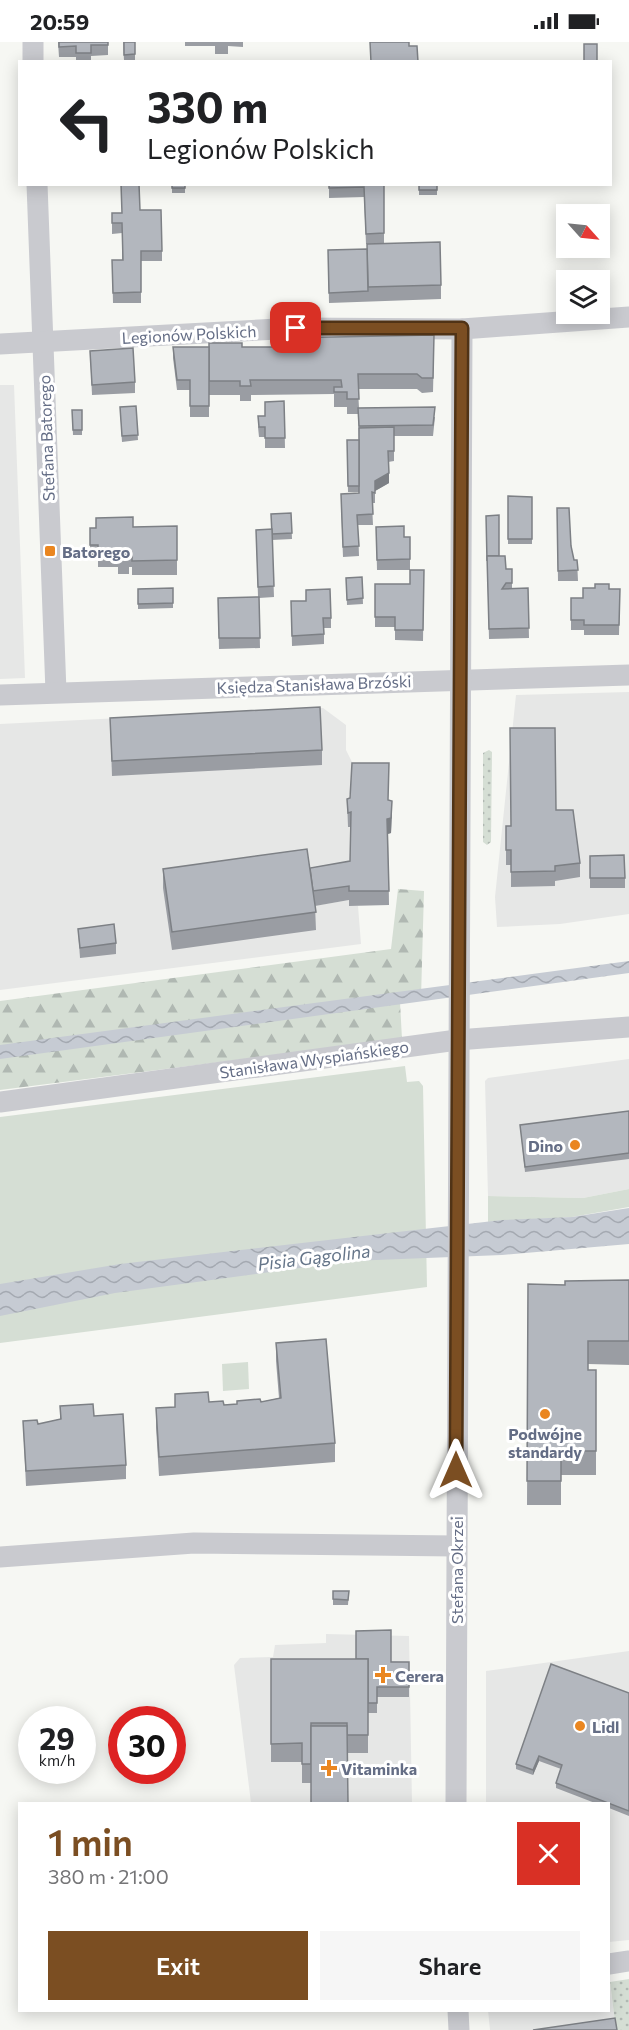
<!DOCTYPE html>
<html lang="en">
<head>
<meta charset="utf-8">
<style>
	body { margin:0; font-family:Commissioner,sans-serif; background:#f6f6f6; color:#202124; height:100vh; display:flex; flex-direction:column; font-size:22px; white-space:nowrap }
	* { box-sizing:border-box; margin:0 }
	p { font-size:20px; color:#757577 }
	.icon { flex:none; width:33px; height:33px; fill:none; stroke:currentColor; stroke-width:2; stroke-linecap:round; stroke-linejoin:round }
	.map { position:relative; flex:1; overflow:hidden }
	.sheet { position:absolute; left:18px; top:1760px; width:592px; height:210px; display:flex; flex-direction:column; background:#fff; border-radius:0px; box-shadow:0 3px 15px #0003 }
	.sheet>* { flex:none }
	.banner { position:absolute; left:18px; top:18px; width:594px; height:126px; border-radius:0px; box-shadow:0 3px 15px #0003; background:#fff; color:#202124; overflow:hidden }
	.needle { width:39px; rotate:117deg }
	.fabs { position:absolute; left:556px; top:162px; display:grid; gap:12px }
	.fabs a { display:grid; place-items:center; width:54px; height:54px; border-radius:0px; background:#fff; box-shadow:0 3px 15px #0003; font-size:30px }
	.speed { position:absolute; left:18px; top:1664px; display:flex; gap:12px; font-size:30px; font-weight:700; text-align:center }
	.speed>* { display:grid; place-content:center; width:78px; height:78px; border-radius:50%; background:#fff; box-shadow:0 3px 15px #0003; line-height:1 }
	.speed small { font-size:15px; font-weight:400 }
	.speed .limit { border:9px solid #d22; background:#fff; color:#111 }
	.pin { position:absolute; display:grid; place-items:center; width:51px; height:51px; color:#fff; margin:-26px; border-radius:12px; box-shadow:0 3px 9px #0006 }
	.me { position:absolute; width:66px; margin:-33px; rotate:0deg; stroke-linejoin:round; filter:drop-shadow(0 0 4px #0008) }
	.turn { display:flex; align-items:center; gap:21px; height:126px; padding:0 30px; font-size:27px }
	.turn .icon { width:78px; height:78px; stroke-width:2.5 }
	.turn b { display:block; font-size:42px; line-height:51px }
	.round { display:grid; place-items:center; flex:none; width:63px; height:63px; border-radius:0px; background:#f6f6f6 }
	.overview { display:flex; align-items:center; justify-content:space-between; height:102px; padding:0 30px }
	h1 { font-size:36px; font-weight:600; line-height:45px; color:#7b4e22 }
	.button { display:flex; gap:12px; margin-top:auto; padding:12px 30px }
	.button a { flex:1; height:69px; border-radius:0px; background:#7b4e22; color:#fff; font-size:24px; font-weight:600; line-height:69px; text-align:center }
	.button a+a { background:#f6f6f6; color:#202124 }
	.status { display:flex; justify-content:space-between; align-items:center; height:42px; padding:0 30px; background:#fff; direction:ltr }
	.status svg { height:16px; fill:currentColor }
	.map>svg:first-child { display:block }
	.built { fill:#e6e7e6 }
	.grass { fill:url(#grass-dots) }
	.forest { fill:url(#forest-firs) }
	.park { fill:#d5ded4 }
	.water { fill:url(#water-waves) }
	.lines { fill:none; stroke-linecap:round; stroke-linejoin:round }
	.street { stroke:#c9cacf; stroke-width:21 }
	.wall { fill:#9a9da3 }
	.shaded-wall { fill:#7d8085 }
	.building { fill:#b3b7be; stroke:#7d8085; stroke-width:1.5 }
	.route-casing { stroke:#503316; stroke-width:15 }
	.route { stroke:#7b4e22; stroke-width:10 }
	.poi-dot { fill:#ea8620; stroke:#fff; stroke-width:2 }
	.labels { text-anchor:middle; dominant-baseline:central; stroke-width:6; stroke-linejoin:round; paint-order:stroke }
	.street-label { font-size:16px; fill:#646d85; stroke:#fff }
	.poi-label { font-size:16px; font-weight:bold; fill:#646d85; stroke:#fff; text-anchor:start }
	.water-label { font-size:18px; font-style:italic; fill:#657589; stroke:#fff }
</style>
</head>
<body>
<div class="status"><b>20:59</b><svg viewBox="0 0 49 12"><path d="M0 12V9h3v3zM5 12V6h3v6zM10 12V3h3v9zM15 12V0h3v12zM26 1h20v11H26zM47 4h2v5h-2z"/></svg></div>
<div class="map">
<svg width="629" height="1988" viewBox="0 0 629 1988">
	<defs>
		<pattern id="grass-dots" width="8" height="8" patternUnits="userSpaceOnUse" patternTransform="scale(1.5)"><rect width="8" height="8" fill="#d5ded4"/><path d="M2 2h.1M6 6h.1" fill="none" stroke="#b0b8b2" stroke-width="1.8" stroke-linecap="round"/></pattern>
		<pattern id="forest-firs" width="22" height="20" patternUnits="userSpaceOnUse" patternTransform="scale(1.5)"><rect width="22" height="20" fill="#d5ded4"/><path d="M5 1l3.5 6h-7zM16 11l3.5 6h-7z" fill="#b0b8b2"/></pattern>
		<pattern id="water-waves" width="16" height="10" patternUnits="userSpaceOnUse" patternTransform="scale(1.5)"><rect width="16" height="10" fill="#c6cbd3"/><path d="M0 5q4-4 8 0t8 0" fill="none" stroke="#a4a9b1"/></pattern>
	</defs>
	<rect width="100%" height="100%" fill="#f6f7f3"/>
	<g class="built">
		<polygon points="0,343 14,343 25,636 0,637"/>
		<polygon points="629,650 629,872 560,882 497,885 495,855 516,653"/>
		<polygon points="323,666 346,683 346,708 354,724 353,751 349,752 350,834 313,864 349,858 350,864 358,864 361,902 0,948 0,682"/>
		<polygon points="629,1017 629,1147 583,1156 488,1154 485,1039 488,1036"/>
		<polygon points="326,1592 409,1594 412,1761 251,1761 234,1623 240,1616 273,1615 275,1603 326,1601"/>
		<polygon points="629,1609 629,1898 609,1900 609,1761 486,1761 486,1629"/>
		<polygon points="610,1940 616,1988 490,1988 488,1968 609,1968"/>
	</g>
	<g class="grass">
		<polygon points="489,708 492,710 491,800 487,803 483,800 483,711"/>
		<polygon points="629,1937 629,1988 616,1988 610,1940"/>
	</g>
	<polygon class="forest" points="398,847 424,849 421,956 400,960 402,997 0,1048 0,959 391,907"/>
	<g class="park">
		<polygon points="405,1024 407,1040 419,1039 423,1044 427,1245 0,1301 0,1075"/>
		<polygon points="629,1147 629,1165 572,1175 488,1180 488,1154 583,1156"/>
		<polygon points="248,1320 249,1347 223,1349 222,1322"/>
	</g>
	<g class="water">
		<polygon points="629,919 629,931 0,1017 0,1003"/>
		<polygon points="629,1166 629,1202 502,1213 351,1219 115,1251 0,1274 0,1242 120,1222 502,1178 572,1175"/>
	</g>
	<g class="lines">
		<g class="street">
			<polyline points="33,0 33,20"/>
			<polyline points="37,142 56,650"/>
			<polyline points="0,302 296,286 462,287 629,275"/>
			<polyline points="0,653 629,633"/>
			<polyline points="0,1060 457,998 629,985"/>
			<polyline points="0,1515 194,1501 456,1504"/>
			<polyline points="456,1761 462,287"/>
			<polyline points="609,1922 629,1919"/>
			<polyline points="458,1968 459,1988"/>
		</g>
	</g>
	<g class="wall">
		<polygon points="58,0 108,0 108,13 91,14 91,20 76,20 76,15 59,15"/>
		<polygon points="123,0 135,0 135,18 124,18"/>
		<polygon points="185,0 243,0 243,5 228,4 228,12 215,12 215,4 185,4"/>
		<rect x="172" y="142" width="13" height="9"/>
		<polygon points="329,142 384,142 384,201 366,202 364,155 329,156"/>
		<rect x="419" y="142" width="18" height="11"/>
		<polygon points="140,168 162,209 162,219 141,219 141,261 113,261 112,218 122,218 122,191 112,192 112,181 122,171"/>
		<polygon points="328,208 441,243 441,257 329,261"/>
		<polygon points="173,305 242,305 434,308 433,350 422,351 417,347 358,347 359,366 435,375 433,394 394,394 394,419 388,420 389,441 375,449 375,461 372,461 373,483 358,483 359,514 343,515 341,462 359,451 359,450 348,450 347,403 359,398 358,372 347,372 347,365 334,365 334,352 251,353 251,359 240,359 240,353 209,353 209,322 209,375 190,375 190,348 177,348 173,316"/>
		<polygon points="90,309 135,340 135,351 92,353"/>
		<polygon points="284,359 285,406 265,406 265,395 259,395 258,385 265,374"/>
		<polygon points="136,364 138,398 122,400 120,365"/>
		<polygon points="72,368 82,368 82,393 73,393"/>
		<polygon points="508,454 532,455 532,502 508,502"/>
		<polygon points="557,466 571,504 574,518 577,518 578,539 558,539"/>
		<polygon points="291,471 292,497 272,498 274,555 259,556 260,606 219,607 218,556 258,555 256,488 271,487"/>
		<polygon points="486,474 499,514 506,527 512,527 512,547 528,546 529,596 489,597"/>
		<polygon points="177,484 177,533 132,533 132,525 129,525 129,532 118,532 118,525 98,525 98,518 90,518 90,486"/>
		<polygon points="376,485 404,495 410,517 410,528 377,528"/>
		<polygon points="424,528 423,599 395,598 395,585 375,585 375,542 410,542"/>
		<polygon points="362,535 363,562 347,563 346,536"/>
		<polygon points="173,546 173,566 138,567 138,547"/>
		<polygon points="609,547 620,547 619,593 584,593 584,588 571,588 571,556 583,556"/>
		<polygon points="306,548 331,576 331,586 324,586 324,602 292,604 291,559 306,559"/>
		<polygon points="110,676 322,708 322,723 112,734"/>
		<polygon points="347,757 388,758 392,774 391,791 388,792 389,863 349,864 349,858 315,864 316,888 172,908 163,846 163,827 310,826 350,819 351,785 348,785"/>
		<polygon points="511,784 580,821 580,835 555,839 555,844 511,845 511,823 506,823 506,798"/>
		<polygon points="590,814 625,836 625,846 590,846"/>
		<polygon points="78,887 116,901 116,912 80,916"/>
		<polygon points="629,1069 629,1117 525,1130 520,1083"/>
		<polygon points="629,1238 629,1323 588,1322 588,1328 596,1328 596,1433 561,1433 561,1463 527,1463 528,1242 565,1243"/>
		<polygon points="276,1301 335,1401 335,1420 159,1434 156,1385 156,1366 175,1365 175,1352 209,1360 224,1363 261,1360 279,1356 276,1319"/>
		<polygon points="60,1364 94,1374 126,1423 126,1437 26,1444 23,1379 38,1382 60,1377"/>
		<polygon points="333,1549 349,1549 348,1563 333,1563"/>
		<polygon points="271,1617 409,1620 409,1655 377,1655 377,1671 368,1671 368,1711 347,1711 311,1741 302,1741 302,1720 271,1720"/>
		<polygon points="629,1651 629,1774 609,1766 609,1761 595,1761 556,1746 556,1741 561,1727 539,1719 533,1733 516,1727 516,1722"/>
	</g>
	<g class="shaded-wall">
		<polygon points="389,431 389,441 375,449 375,461 375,439"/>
		<polygon points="392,759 391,791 387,792 387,777"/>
		<polygon points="539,1714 539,1719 533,1733 533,1728"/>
	</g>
	<g class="building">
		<polygon points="59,0 108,0 108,3 91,3 91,11 76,11 76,4 59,5"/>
		<polygon points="124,0 135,0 135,12 124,13"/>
		<polygon points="370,0 409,0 409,4 417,4 418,20 371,20"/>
		<rect x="584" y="2" width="13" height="18"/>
		<polygon points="121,142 139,142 140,168 161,168 162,209 141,209 141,250 113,251 112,218 123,218 122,181 112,181 112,171 122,171"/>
		<rect x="172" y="142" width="13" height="4"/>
		<polygon points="329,142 384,142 384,191 366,192 364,145 329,146"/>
		<rect x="419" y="142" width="18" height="6"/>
		<polygon points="440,200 441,243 368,245 367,202"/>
		<polygon points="367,207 368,249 329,251 328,208"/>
		<polygon points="434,293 433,336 422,336 417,332 358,332 359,357 347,357 347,350 334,350 334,345 342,345 341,338 250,338 251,344 240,344 240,339 209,339 209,301 242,301 242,305 284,305 283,296"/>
		<polygon points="173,305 209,305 209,364 190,364 190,338 177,338"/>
		<polygon points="133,306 135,340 92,343 90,309"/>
		<polygon points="284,359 285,396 265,396 265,385 259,385 258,374 265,374 265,360"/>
		<polygon points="136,364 138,393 122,394 120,365"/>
		<polygon points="435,365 433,383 359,384 358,366"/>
		<polygon points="72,368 82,368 82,388 73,388"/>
		<polygon points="394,385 394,409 388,409 389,431 375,439 375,451 372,450 373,472 357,473 359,504 343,505 341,452 359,451 359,386"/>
		<polygon points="347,398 359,398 359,444 348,444"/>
		<polygon points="508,454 532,455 532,497 508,497"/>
		<polygon points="557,466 569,466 571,504 574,518 577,518 578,528 558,529"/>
		<polygon points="291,471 292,491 272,492 271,472"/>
		<polygon points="499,473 499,514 487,514 487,519 486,474"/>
		<polygon points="133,475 133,485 177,484 177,518 132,519 132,510 128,510 129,517 118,517 118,510 98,511 98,503 90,503 90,486 96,486 96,476"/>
		<polygon points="404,484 404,495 410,495 410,517 377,518 376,485"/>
		<polygon points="272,487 274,544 258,545 256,488"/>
		<polygon points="487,514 505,514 506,527 512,527 512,541 506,541 502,547 528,546 529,586 489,587"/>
		<polygon points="410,528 424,528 423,588 395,588 395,575 375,575 375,542 410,542"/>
		<polygon points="362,535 363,556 347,558 346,536"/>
		<polygon points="595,542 609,542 609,547 620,547 619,583 584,583 584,578 571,578 571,556 583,556 583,546 595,546"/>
		<polygon points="173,546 173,561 138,562 138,547"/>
		<polygon points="330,547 331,576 323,576 324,592 292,594 291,559 306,559 306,548"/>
		<polygon points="259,555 260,596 219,596 218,556"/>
		<polygon points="320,665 322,708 112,719 110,676"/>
		<polygon points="510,686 555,686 556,768 573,768 580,821 555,824 555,829 511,830 511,808 506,808 506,784 511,784"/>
		<polygon points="352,721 389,721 388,758 392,759 391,776 387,777 389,849 349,849 349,844 313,849 310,826 350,819 351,770 348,771 347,757 350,756"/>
		<polygon points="307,807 316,870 172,890 163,827"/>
		<polygon points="624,813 625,836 590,836 590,814"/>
		<polygon points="114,882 116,901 80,906 78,887"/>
		<polygon points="629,1069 629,1111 525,1125 520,1083"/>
		<polygon points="629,1238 629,1299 588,1299 588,1328 596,1328 596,1409 561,1409 561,1439 527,1439 528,1242 565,1243 565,1239"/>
		<polygon points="326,1297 335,1401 159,1415 156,1366 175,1365 175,1352 208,1350 209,1360 223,1359 224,1363 237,1362 237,1359 260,1357 261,1360 281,1356 276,1301"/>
		<polygon points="93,1362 94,1374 123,1372 126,1423 26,1429 23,1379 37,1378 38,1382 61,1377 60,1364"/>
		<polygon points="333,1549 349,1549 348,1558 333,1557"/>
		<polygon points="391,1588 391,1620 409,1620 409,1645 377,1645 377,1661 368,1661 368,1617 356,1617 356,1589"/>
		<polygon points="271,1617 368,1617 368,1693 347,1693 347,1681 311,1681 311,1722 302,1722 302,1701 271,1702"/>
		<polygon points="551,1622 629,1651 629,1769 556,1741 562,1723 539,1714 533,1728 516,1722"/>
		<polygon points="311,1684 347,1684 348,1761 311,1761"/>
		<polygon points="615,1976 617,1988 533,1988"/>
	</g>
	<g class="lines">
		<g class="route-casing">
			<polyline id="route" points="296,286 462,286 456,1428"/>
		</g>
		<use href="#route" class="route"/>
	</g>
	<g class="poi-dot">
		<rect x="44" y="503" width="12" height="12" rx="3"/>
		<circle cx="575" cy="1103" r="6"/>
		<circle cx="545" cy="1372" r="6"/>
		<path d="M380 1624h6v6h6v6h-6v6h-6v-6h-6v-6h6z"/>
		<circle cx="580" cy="1684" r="6"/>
		<path d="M326 1717h6v6h6v6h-6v6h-6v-6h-6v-6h6z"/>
	</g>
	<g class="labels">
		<g class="street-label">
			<text transform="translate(189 292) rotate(-3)">Legionów Polskich</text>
			<text transform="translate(46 396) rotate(-92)">Stefana Batorego</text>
			<text transform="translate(314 642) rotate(-2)">Księdza Stanisława Brzóski</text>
			<text transform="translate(314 1017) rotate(-8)">Stanisława Wyspiańskiego</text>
			<text transform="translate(456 1528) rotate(-90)">Stefana Okrzei</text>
		</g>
		<g class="poi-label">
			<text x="62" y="509">Batorego</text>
			<text x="563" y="1103" text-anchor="end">Dino</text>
			<text x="545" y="1391" text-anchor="middle">Podwójne<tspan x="545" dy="18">standardy</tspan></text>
			<text x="395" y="1633">Cerera</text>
			<text x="592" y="1684">Lidl</text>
			<text x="341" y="1726">Vitaminka</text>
		</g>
		<g class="water-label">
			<text transform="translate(314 1215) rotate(-7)">Pisia Gągolina</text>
		</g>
	</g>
</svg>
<div class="fabs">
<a><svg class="needle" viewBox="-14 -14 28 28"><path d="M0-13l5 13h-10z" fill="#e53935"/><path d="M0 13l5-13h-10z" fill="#757577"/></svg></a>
<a><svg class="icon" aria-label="layers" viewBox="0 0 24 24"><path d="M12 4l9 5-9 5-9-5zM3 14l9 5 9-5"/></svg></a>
</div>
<div class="speed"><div>29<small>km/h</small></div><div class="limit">30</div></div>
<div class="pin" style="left:296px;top:286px;background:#d93025"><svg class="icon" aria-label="arrive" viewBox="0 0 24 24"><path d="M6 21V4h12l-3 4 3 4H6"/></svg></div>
<svg class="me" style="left:456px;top:1428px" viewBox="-20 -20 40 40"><path d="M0-17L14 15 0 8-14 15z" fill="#7b4e22" stroke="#fff" stroke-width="4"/></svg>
<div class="banner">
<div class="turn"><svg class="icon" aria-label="left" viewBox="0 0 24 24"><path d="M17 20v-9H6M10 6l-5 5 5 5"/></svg><div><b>330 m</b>Legionów Polskich</div></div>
</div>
<section class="sheet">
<div class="overview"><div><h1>1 min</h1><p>380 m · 21:00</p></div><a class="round" style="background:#d93025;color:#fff"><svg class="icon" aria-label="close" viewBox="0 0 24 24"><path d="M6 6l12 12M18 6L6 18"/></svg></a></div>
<div class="button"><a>Exit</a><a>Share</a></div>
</section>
</div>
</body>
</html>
